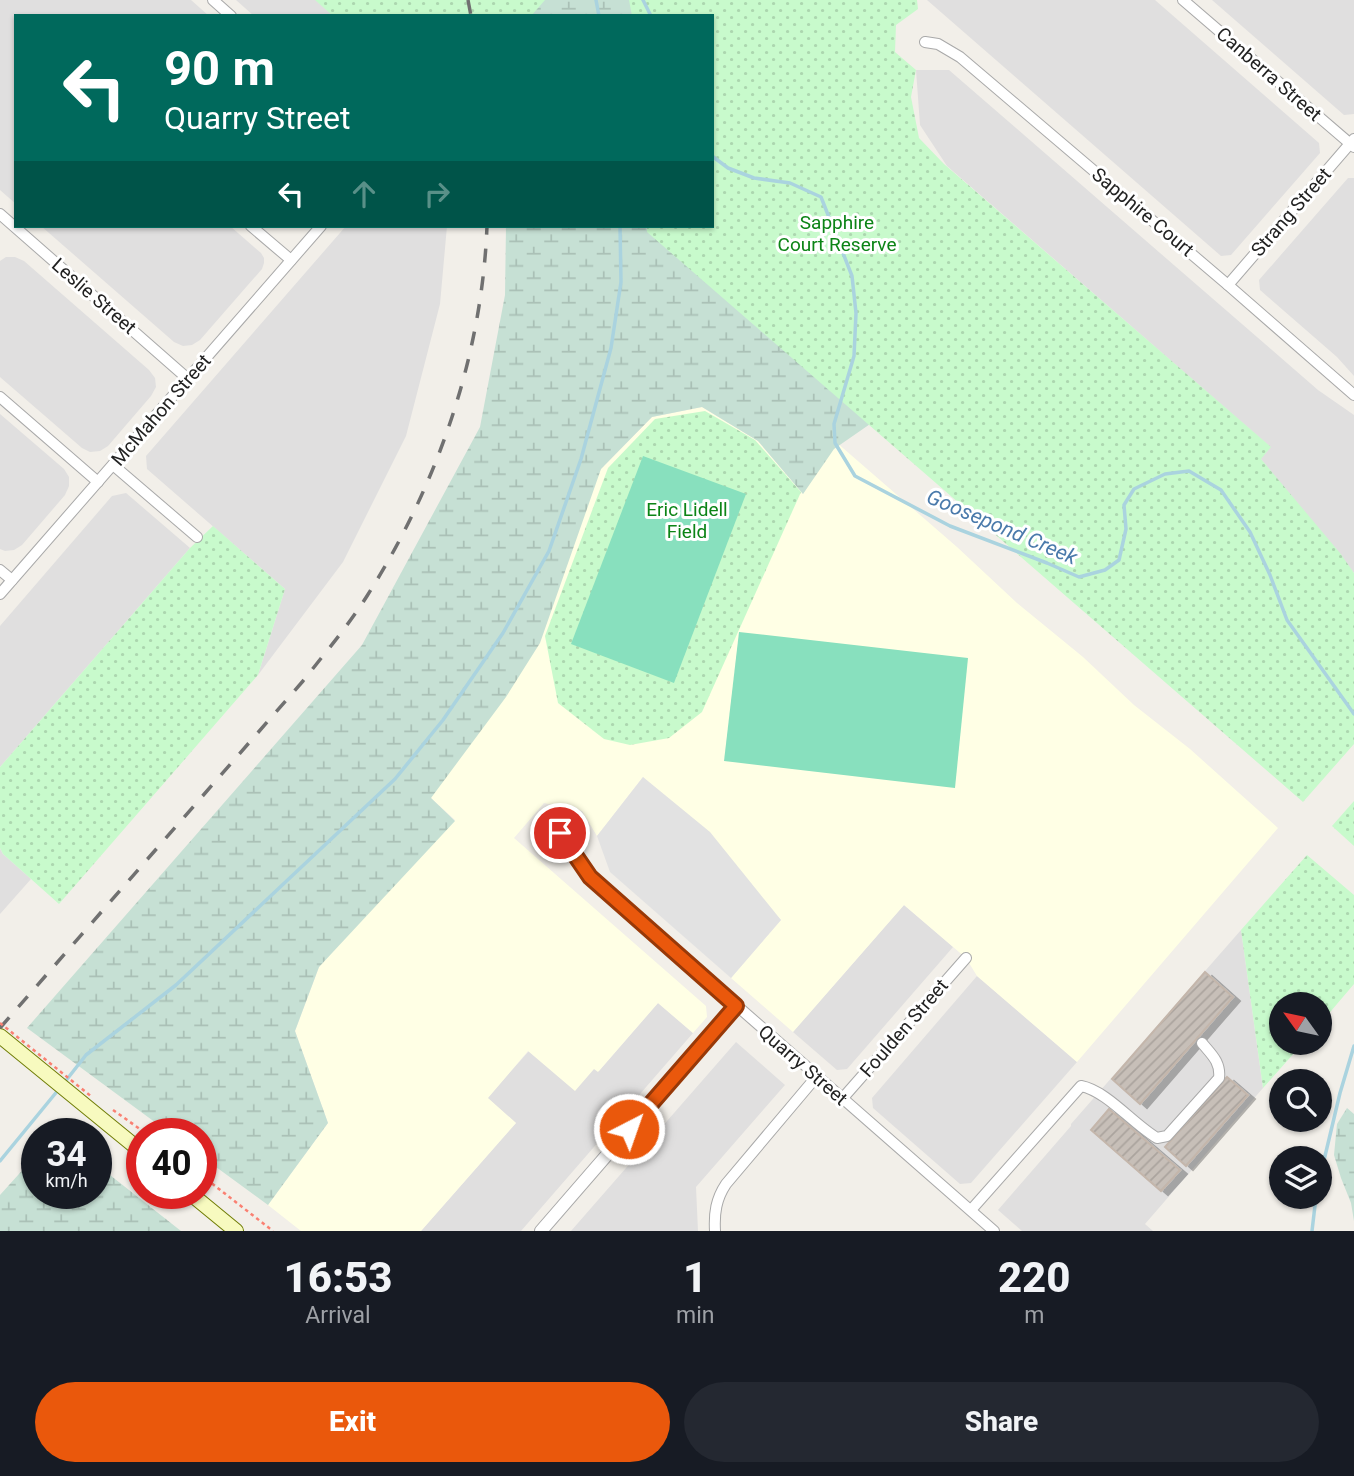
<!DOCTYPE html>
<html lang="en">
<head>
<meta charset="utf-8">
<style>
	body { margin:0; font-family:Roboto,sans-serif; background:#242831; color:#f1f3f6; height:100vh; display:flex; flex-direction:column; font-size:26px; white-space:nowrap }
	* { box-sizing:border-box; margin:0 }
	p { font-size:23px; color:#9ea1a6 }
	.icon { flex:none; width:38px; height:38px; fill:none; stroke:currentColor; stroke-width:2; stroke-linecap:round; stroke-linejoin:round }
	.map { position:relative; height:1231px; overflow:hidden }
	.drawer { display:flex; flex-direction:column; background:#171b24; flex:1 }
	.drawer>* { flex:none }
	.top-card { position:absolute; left:14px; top:14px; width:700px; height:214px; border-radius:0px; box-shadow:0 2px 5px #0004; background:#00695c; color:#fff; overflow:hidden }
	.needle { width:46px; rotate:303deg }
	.controls { position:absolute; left:1269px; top:992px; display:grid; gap:14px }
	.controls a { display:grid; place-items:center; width:63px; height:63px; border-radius:50%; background:#171b24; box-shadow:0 2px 5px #0004; font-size:35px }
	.speed { position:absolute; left:21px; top:1118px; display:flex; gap:14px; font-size:35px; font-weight:700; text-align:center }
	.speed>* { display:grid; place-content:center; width:91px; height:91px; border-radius:50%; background:#171b24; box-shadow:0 2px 5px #0004; line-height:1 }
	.speed small { font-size:18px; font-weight:400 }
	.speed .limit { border:10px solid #d22; background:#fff; color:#111 }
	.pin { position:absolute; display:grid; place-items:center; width:60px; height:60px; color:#fff; margin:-30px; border:4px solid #fff; border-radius:50%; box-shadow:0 2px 7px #0007 }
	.me { position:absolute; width:77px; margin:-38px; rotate:41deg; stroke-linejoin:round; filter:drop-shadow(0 0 5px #0008) }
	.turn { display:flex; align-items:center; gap:24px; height:147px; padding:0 35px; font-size:32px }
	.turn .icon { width:91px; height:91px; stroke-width:2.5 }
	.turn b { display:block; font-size:49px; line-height:60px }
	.lanes { display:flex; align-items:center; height:66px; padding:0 35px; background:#0003; justify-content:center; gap:35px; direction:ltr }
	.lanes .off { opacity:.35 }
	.eta { display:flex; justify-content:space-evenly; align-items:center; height:119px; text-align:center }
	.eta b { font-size:42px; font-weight:800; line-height:49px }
	.button { display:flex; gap:14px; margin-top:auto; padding:14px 35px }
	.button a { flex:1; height:80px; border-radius:42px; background:#ea580c; color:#fff; font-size:28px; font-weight:800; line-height:80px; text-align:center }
	.button a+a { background:#242831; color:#f1f3f6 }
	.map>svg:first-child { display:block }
	.residential { fill:#e0dfdf }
	.education { fill:#ffffe5 }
	.wetland { fill:url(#wetland-marsh) }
	.park { fill:url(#park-dots) }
	.pitch { fill:#88e0be }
	.parking { fill:#e2e2e2 }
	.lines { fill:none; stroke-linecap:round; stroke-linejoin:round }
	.stream { stroke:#aad3df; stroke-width:3.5 }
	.building { fill:url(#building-hatch); stroke:#c4b6ab; stroke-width:2; filter:url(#shadow) }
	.minor-casing { stroke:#a9a9a9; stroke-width:12 }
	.tertiary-casing { stroke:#a9a9a9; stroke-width:14 }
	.secondary-casing { stroke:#707d05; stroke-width:16 }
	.path { stroke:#fa8072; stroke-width:2.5; stroke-dasharray:3.5 3.5; stroke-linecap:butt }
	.minor { stroke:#fff; stroke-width:10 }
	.tertiary { stroke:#fff; stroke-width:12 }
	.secondary { stroke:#f7fabf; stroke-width:14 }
	.rail { stroke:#707070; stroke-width:3.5; stroke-dasharray:14 14; stroke-linecap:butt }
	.path-bridge { stroke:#fa8072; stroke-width:2.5; stroke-dasharray:3.5 3.5; stroke-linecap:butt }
	.route-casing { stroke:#983908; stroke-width:18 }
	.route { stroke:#ea580c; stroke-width:12 }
	.labels { text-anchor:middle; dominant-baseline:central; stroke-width:6; stroke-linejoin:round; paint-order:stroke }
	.street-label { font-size:19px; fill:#222; stroke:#fff }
	.park-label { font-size:19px; fill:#0c8416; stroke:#fff }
	.water-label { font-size:21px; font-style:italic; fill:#4a7aab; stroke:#fff }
</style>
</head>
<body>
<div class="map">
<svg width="1354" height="1231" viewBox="0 0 1354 1231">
	<defs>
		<pattern id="wetland-marsh" width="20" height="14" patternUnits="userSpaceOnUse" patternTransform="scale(1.75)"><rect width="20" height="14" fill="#c6e0d4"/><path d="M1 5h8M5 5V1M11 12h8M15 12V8" fill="none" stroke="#aac0b6"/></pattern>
		<pattern id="park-dots" width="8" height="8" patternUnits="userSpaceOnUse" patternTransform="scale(1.75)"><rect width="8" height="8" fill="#c8facc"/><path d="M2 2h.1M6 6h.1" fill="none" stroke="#acd6af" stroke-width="1.8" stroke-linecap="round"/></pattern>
		<pattern id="building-hatch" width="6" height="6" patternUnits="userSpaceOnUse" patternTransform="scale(1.75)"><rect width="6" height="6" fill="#c7bfb8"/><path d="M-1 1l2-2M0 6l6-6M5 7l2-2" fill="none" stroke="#aba49e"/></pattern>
		<filter id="shadow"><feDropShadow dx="7" dy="4" stdDeviation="0" flood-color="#0004"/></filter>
	</defs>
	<rect width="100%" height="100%" fill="#f2efe9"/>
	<g class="residential">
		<polygon points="0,0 191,0 209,16 16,16 16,32 14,34 16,54 16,204 0,190"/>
		<polygon points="236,0 316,0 335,16 254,16"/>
		<polygon points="927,0 1155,0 1319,143 1320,153 1231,255 1221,256"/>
		<polygon points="1212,0 1354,0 1354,114 1344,115"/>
		<polygon points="916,70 949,70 1318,390 1354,415 1354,573 1260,458 1268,445 947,166 920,125"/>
		<polygon points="1348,178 1354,178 1354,376 1337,357 1260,290 1259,280"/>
		<polygon points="41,226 230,226 261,253 264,258 264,263 262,269 200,340 192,345 183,346 174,342"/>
		<polygon points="346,226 447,226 440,304 406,436 343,562 258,675 285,589 147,469 146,456"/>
		<polygon points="6,257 15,257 24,261 149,370 155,378 156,387 151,396 108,446 100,451 90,452 82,448 0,377 0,261"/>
		<polygon points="0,414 64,469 69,477 69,486 65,495 22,545 14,550 5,551 0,549"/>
		<polygon points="126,493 190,548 0,767 0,626 112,496"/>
		<polygon points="0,848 3,854 31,879 0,914"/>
		<polygon points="904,905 953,947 847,1069 837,1070 793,1032"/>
		<polygon points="1241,930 1263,1088 1145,1224 1153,1231 1022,1231 998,1210 1071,1126 1071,1124"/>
		<polygon points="977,976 1077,1062 971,1183 960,1184 873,1108 872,1098"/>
		<polygon points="658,1003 693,1033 521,1231 421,1231 516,1123 487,1098 529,1051 595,1068 599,1071"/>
		<polygon points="736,1042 785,1085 696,1187 698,1231 571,1231"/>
	</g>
	<polygon class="education" points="702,407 758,441 803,494 836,442 957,547 1017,603 1083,657 1134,705 1190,749 1278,828 1077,1062 977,976 966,958 904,905 793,1032 731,978 781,920 643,777 597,836 582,811 544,803 514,838 706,1006 707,1017 693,1033 658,1003 598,1072 594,1069 575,1091 528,1051 488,1098 516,1123 421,1231 301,1231 268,1205 328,1123 295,1031 319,967 408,866 455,820 431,798 601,469 652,417"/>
	<g class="wetland">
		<polygon points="483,0 868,0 886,413 834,449 803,494 758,441 702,407 652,417 601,469 540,643 506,697 431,798 455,821 319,967 295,1031 328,1123 268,1205 201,1156 201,1134 171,1134 27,1028 362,645 480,427 505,295 506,226 712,226 712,16 486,16"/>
		<polygon points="1347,1108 1354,1114 1354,1221 1351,1203 1341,1178 1334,1155 1337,1124"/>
		<polygon points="37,1154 37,1194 96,1194 96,1164 181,1231 0,1231 0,1195"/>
	</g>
	<g class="park">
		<polygon points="315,0 545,0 531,16 333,16"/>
		<polygon points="629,0 917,0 918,9 896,25 895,52 916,70 911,97 919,138 944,164 1271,447 1261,459 1340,553 1354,573 1354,744 1303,802 647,232 647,226 712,226 712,16 632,16"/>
		<polygon points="705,411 755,440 801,492 702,712 669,738 630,745 604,739 558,703 545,636 608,468 655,419"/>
		<polygon points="213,526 285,589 258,675 59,904 3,854 0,848 0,767 190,548"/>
		<polygon points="1354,801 1354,846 1332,826"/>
		<polygon points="1307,855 1354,895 1354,984 1320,1024 1320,1004 1281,1004 1281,1043 1303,1043 1263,1088 1241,930"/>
	</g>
	<g class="pitch">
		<polygon points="643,456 746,494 674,683 571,644"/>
		<polygon points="739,632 968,658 955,788 724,761"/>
	</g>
	<polygon class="parking" points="643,777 710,832 781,920 731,978 610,872 597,836"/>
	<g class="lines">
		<g class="stream">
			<polyline points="596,0 599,16"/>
			<polyline points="643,0 651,16"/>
			<polyline points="712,156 728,168 754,178 790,183 821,197 852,276 856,313 854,356 834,424 835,443 855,476 950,526 1047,563 1079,577 1105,570 1119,560 1126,529 1124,505 1134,489 1165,474 1189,471 1221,490 1250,532 1270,575 1287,620 1354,714"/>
			<polyline points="64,1083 86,1055 176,985 395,779 443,720 503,633 549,551 581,459 611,348 621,282 620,226"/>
			<polyline points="0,1161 59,1089"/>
			<polyline points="1320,1177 1340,1093 1354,1046"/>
			<polyline points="1312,1231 1316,1197"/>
		</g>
	</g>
	<g class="building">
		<polygon points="1205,972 1233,997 1140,1104 1112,1079"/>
		<polygon points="1227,1077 1248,1095 1186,1166 1165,1147"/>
		<polygon points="1109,1109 1180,1170 1161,1191 1091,1130"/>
	</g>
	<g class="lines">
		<g class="minor-casing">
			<g id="minor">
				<polyline points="213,0 231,16"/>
				<polyline points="1183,0 1354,147"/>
				<polyline points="925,42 938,44 960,57 1228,285 1354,395"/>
				<polyline points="0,214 188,379"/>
				<polyline points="251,226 291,260"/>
				<polyline points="1228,285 1354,139"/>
				<polyline points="0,397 98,482"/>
				<polyline points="113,465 197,537"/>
				<polyline points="0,570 12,580"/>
				<polyline points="0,594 321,226"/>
				<polyline points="560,833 590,877 994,1231"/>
				<polyline points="842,1099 966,958"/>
				<path d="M971,1210L1081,1086C1107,1091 1133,1124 1157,1138L1167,1136L1219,1078C1221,1062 1211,1054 1202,1043"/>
				<path d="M715,1231C714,1213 716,1199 726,1184L817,1076"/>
			</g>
		</g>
		<g class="tertiary-casing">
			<polyline id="tertiary" points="541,1231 736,1006"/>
		</g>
		<g class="secondary-casing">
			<g id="secondary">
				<polyline points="0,1036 142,1152"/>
				<polyline points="191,1194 236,1231"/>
			</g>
		</g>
		<g class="path">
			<polyline points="113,1110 147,1134"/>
			<polyline points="201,1175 273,1231"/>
		</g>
		<use href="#minor" class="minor"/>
		<use href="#tertiary" class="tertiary"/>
		<use href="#secondary" class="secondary"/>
		<g class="rail">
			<polyline points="468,0 471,16"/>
			<path d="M0,1028L303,681C325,653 348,626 367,596C437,486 482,357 487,226"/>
		</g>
		<polyline class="path-bridge" points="0,1023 92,1097"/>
	</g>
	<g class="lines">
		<g class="route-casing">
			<polyline id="route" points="560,833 590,877 736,1006 629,1129"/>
		</g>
		<use href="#route" class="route"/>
	</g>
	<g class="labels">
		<g class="street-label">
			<text transform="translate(1269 74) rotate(41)">Canberra Street</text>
			<text transform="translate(1143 212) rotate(40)">Sapphire Court</text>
			<text transform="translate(1291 212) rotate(-49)">Strang Street</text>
			<text transform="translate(94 296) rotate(41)">Leslie Street</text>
			<text transform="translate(161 410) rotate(-49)">McMahon Street</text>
			<text transform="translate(904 1028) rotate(-49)">Foulden Street</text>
			<text transform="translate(803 1065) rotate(41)">Quarry Street</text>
		</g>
		<g class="park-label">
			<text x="837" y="222">Sapphire<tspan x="837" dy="22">Court Reserve</tspan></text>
			<text x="687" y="509">Eric Lidell<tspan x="687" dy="22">Field</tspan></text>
		</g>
		<g class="water-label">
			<text transform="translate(1002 527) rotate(23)">Goosepond Creek</text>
		</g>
	</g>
</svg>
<div class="controls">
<a><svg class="needle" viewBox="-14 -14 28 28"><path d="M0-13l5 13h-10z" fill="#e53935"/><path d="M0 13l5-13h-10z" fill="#9ea1a6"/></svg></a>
<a><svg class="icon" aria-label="search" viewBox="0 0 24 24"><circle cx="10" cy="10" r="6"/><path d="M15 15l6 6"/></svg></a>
<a><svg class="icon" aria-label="layers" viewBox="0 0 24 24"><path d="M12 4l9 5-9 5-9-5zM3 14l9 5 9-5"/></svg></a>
</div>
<div class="speed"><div>34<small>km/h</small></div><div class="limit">40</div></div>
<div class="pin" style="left:560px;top:833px;background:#d93025"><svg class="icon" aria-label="arrive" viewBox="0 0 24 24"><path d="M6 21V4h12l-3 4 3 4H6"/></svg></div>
<svg class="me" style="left:629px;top:1129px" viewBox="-20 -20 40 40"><circle r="17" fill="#ea580c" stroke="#fff" stroke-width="3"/><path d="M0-11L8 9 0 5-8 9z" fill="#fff"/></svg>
<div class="top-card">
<div class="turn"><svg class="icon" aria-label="left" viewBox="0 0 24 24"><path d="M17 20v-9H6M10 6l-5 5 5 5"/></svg><div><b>90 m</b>Quarry Street</div></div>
<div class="lanes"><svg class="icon" aria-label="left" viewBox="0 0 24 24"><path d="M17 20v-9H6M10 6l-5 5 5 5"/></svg><svg class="icon off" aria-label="ahead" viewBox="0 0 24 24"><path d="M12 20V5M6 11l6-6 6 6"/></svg><svg class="icon off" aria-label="right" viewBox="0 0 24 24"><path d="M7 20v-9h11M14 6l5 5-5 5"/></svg></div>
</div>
</div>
<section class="drawer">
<div class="eta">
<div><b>16:53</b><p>Arrival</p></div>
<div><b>1</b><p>min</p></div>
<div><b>220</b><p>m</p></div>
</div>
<div class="button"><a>Exit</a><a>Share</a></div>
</section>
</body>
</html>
